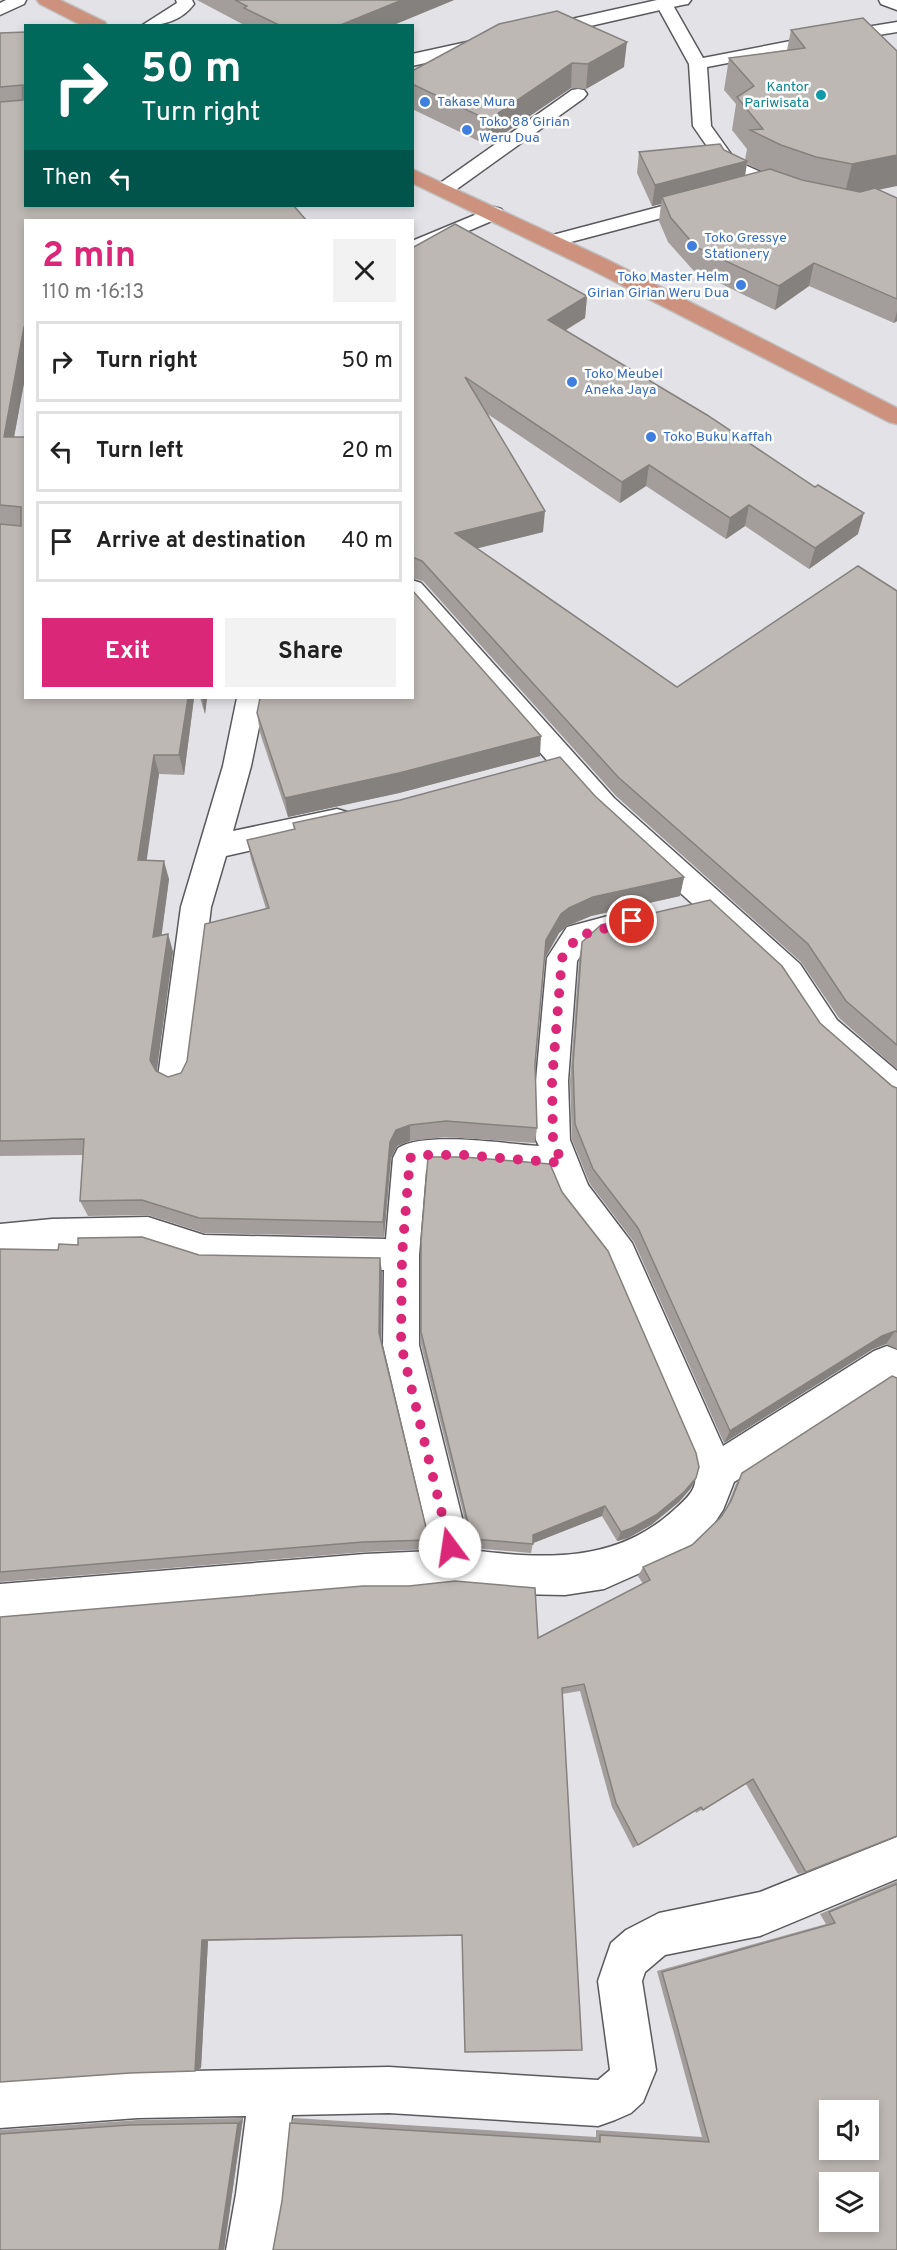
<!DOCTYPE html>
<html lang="en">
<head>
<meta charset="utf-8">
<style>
	body { margin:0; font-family:Overpass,sans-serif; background:#f2f2f2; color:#222; height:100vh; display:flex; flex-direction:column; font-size:22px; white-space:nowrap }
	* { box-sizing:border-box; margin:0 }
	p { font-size:20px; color:#767676 }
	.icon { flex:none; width:33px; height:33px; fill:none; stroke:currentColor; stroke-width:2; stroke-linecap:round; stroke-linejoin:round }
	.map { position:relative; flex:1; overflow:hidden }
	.details { position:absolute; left:24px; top:219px; width:390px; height:480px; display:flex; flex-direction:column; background:#fff; border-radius:0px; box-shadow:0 3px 9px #0003 }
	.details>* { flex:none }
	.top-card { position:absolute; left:24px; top:24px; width:390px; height:183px; border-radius:0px; box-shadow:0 3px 9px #0003; background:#00695c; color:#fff; overflow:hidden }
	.fabs { position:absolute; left:819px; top:2100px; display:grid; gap:12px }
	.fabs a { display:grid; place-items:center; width:60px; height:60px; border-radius:0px; background:#fff; box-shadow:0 3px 9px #0003; font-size:30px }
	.pin { position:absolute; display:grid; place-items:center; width:51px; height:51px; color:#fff; margin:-26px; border:3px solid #fff; border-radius:50%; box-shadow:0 2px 6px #0007 }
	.me { position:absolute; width:66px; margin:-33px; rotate:346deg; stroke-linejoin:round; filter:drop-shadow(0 0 4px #0008) }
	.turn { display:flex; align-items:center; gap:21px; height:126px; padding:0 18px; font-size:27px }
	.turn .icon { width:78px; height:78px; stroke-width:2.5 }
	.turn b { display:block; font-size:42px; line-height:51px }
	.then { display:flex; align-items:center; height:57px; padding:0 18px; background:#0003; gap:12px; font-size:22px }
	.round { display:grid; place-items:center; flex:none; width:63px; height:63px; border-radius:0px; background:#f2f2f2 }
	.head { display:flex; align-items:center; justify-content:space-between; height:102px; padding:0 18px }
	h1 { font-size:36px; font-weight:700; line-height:45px; color:#db2777 }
	.button { display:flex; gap:12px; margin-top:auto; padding:12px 18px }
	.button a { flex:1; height:69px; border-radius:0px; background:#db2777; color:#fff; font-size:24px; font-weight:700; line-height:69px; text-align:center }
	.button a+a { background:#f2f2f2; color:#222 }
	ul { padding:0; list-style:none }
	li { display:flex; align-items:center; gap:18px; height:81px; margin:0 12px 9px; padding:0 6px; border:3px solid #e0e0e0; border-radius:0px }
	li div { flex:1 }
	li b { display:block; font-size:22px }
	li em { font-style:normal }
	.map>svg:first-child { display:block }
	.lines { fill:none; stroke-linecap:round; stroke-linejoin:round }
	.service-casing { stroke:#5a5a5e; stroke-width:3 }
	.minor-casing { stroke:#5a5a5e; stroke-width:3 }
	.trunk-casing { stroke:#bfbfbf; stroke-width:3 }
	.service { fill:#fff; fill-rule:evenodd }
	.minor { fill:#fff; fill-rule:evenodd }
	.trunk { fill:#cc927e; fill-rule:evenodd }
	.wall { fill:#a39e9b; fill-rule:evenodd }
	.shaded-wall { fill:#84817e }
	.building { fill:#bdb8b4; stroke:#84817e; stroke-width:1.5; fill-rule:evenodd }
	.route { stroke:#db2777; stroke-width:10; stroke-dasharray:0 18 }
	.culture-dot { fill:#0f9aa8; stroke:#fff; stroke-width:2 }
	.shop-dot { fill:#3f7fe0; stroke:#fff; stroke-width:2 }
	.labels { text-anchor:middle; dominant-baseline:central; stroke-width:5; stroke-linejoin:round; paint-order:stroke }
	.far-culture-label { font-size:14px; fill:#0d838f; stroke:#fff; text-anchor:end }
	.far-shop-label { font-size:14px; fill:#366cbe; stroke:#fff; text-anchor:start }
</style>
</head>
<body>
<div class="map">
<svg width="897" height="2250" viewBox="0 0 897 2250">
	<rect width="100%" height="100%" fill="#e2e2e7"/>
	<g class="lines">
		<g class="service-casing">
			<g id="service">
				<polygon points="6,0 26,0 24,4 0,15 0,3"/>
				<path d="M176,0H192L194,4C182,21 161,26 141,26L177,3Z"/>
				<polygon points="658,0 670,0 703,58 801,39 807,40 810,44 807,48 801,49 707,67 711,126 736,161 792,186 794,190 792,194 778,194 722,169 720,165 693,126 689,64 656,4"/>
				<polygon points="879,0 897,0 897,10 881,4"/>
				<polygon points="897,22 897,32 842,41 836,40 834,36 836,32 842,31"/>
				<polygon points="578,89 584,90 587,94 584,98 450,194 436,194 434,190 436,186 572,90"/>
				<polygon points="700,196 707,198 709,202 707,206 552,247 545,245 542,241 545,237"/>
			</g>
		</g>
		<g class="minor-casing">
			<g id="minor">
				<polygon points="657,0 691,0 688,4 682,5 538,38 531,36 529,32 531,28"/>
				<polygon points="490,37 497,39 499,43 497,47 412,66 412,54"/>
				<polygon points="494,207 501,209 504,213 501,217 412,255 412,241"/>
				<polygon points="412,580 421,583 614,798 800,964 837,1020 897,1071 897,1105 885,1101 815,1038 778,982 594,814 412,606"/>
				<polygon points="237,698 265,698 251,766 233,831 337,809 347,812 351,820 347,828 337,831 226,856 211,907 190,1077 185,1087 174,1091 163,1087 158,1077 181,907 223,766"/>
				<path d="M638,908L649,911L653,920L649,929L588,945L577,961L568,1081L570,1140L588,1185L632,1243L723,1446L874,1351L887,1346L897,1350V1392L883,1386L734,1482L723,1510L713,1525L685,1553L604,1589L565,1595L513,1594L455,1587L410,1592H365L0,1624V1584L365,1554L432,1551L383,1345L384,1270L204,1267L148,1249L52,1251L0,1256V1224L52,1219L148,1217L204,1235L386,1239L393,1158L398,1148C426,1131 505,1144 539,1146L536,1140V1081L547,958L567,927ZM426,1170H464L550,1177L562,1205L607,1264L693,1463C700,1486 692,1494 675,1509C616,1564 544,1559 470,1550L419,1345V1255Z"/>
				<polygon points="897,1837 897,1879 760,1936 665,1955 645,1972 642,1981 656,2070 643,2102 631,2113 615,2120 598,2126 389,2113 292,2115 284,2194 274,2250 226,2250 236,2194 246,2116 138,2118 0,2128 0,2082 138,2072 389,2067 598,2080 610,2070 598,1981 611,1943 626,1930 659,1913 760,1892"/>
			</g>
		</g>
		<g class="trunk-casing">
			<g id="trunk">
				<polygon points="37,0 60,0 105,22 107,26 83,26 40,4"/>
				<polygon points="412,169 608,260 897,408 897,424 889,422 592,270 412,183"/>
			</g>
		</g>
		<use href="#service" class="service"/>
		<use href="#minor" class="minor"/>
		<use href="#trunk" class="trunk"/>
	</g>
	<g class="wall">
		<polygon points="197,0 454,0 391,26 246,26"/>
		<path d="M863,18L878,190L897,198V321L894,323L809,286L775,310L693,270L668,242L659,221L661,204L652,206L637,173L639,152L724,150L745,160L747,149L732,130L736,104L724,90L729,58L787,50L791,30ZM747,164L762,171L745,176Z"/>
		<polygon points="499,24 624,67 586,89 571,88 487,145 412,109 412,71"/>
		<polygon points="0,33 306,220 26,220 26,372 14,437 26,437 26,698 194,698 184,775 159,774 146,860 169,879 161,935 168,934 173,952 156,1072 168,1077 181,1073 266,909 251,859 247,840 294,829 293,823 595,796 684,877 680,896 591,916 567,926 559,933 545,958 535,1064 537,1128 535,1143 446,1137 410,1141 397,1146 391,1158 384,1237 204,1233 148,1215 88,1216 80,1201 83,1155 0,1156"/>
		<polygon points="412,248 587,296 585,318 565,330 858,534 809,569 745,526 726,539 646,486 620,503 486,413 543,532 477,548 677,687 897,591 897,1069 839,1018 801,962 616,796 423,581 412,578"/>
		<polygon points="200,698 207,698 205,714"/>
		<polygon points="257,713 540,756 399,793 288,817 260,733"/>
		<polygon points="582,942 820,1023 892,1086 897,1088 897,1349 886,1344 873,1349 724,1443 634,1242 590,1184 572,1140 570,1081 579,960"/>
		<polygon points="562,1192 696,1478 691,1488 679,1502 651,1525 628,1538 617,1541 602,1516 533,1543 531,1553 472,1548 421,1345 421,1332"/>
		<polygon points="0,1249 199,1255 382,1272 381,1339 429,1540 429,1549 365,1552 0,1582"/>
		<polygon points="742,1473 806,1872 798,1874 746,1784 696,1813 695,1810 633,1848 612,1807 580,1691 562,1694 462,1935 208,1941 201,2068 0,2082 538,1638 643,1584 638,1576 643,1567 692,1545 721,1517 726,1509 736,1484"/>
		<polygon points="897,1881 897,2250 282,2201 290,2123 294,2118 596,2137 596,2130 702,2137 657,1971 826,1924 820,1914"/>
		<polygon points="243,2118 224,2250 0,2250 0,2130 138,2120"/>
	</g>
	<g class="shaded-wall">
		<polygon points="402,0 454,0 391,26 338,26"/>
		<polygon points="627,42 624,67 586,89 588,64"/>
		<polygon points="572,63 571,88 487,145 488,120"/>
		<polygon points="897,155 897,186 844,197 852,164"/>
		<polygon points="747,161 744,182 662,197 661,204 652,206 655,185"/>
		<polygon points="814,263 809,286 775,310 779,286"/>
		<polygon points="587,296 585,318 547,342 548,320"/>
		<polygon points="897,311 897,321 894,323"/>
		<polygon points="24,327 26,333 26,372 10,459 4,437"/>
		<polygon points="649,465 646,486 620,503 622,482"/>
		<polygon points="749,505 745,526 726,539 730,518"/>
		<polygon points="545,511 543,532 455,554 455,533"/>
		<polygon points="864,513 858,534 809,569 815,548"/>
		<polygon points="188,698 194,698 184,775 179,755"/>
		<polygon points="202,698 207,698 205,714"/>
		<polygon points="541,736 540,756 399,793 288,817 285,798"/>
		<polygon points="154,755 159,774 144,879 138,860"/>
		<polygon points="164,861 169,879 159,955 153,937"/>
		<polygon points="684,877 680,896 591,916 567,926 559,933 545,958 546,940 561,914 569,908 593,897"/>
		<polygon points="168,934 173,952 156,1077 150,1060"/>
		<polygon points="410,1125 410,1141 397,1146 391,1158 384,1237 383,1222 390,1142 396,1130"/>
		<polygon points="380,1258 382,1272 381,1346 379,1333"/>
		<polygon points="895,1331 886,1344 873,1349 724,1443 730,1431 882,1336"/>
		<polygon points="696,1478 691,1488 679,1502 651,1525 628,1538 617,1541 621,1532"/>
		<polygon points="605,1506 602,1516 531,1544 533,1535"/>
		<polygon points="202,1940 208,1941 201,2068 195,2071"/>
		<polygon points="243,2118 224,2250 219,2250 238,2123"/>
	</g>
	<g class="building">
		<polygon points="235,0 402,0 338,26 281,26 244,8 247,6"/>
		<polygon points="557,11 627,42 588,64 572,63 488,120 412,84 412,71 499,24"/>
		<polygon points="863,18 897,51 897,155 852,164 816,157 781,145 750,130 763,129 737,97 754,86 729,58 805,48 791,30"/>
		<polygon points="26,32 26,206 294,206 306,220 26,220 26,327 24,327 4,437 26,437 26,698 188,698 179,755 154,755 138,860 164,861 153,937 168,934 150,1060 156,1071 168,1077 181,1073 187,1061 205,924 269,908 247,840 295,829 293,823 400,800 560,757 595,796 684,877 593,897 569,908 561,914 546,940 535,1064 537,1128 446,1121 410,1125 396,1130 390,1142 383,1222 199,1218 142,1200 80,1201 84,1139 0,1141 0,524 21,526 21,507 0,505 0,102 23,100 23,85 0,87 0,33"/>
		<polygon points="720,144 724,150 747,161 655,185 639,152"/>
		<polygon points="770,169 802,180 860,192 875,188 897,198 897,299 814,263 779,286 696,247 671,218 662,197"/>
		<polygon points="455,224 587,296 548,320 707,415 815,487 818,485 864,513 815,548 749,505 730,518 649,465 622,482 465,377 545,511 455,533 677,687 858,566 897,591 897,1045 846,1001 808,944 618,777 422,561 412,557 412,248"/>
		<polygon points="412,590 541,736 399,773 285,798 257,713 260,698 412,698"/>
		<polygon points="710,900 782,966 820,1023 892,1086 897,1088 897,1332 895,1331 882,1336 730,1431 638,1228 593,1169 575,1124 573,1064 582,942 601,925"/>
		<polygon points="428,1157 464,1157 550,1164 562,1192 608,1251 696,1453 699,1467 696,1478 684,1492 656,1515 632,1528 621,1532 605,1506 533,1535 533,1544 472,1539 421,1332 421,1241"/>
		<polygon points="142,1237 199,1255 380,1258 379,1333 429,1540 363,1542 0,1572 0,1249 58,1250 59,1244 78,1245 78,1238"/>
		<polygon points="892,1376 897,1378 897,1836 806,1872 753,1779 703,1810 701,1807 638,1845 616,1803 584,1684 562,1688 582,2050 465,2052 462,1935 202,1940 195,2071 130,2073 0,2082 0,1617 363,1586 409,1586 455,1581 535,1588 538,1638 650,1580 643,1567 692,1545 721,1517 731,1501 742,1473"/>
		<path d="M897,1884V2250H273L282,2201L290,2123L600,2142V2135L709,2142L662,1972L835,1923L829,1912ZM830,2110H868V2150H830ZM830,2182H868V2222H830Z"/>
		<polygon points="238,2123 219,2250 0,2250 0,2134 130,2125"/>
	</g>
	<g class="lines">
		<polyline class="route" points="450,1547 401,1345 402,1255 410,1158 416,1155 464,1155 562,1163 553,1140 552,1081 562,958 578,936 632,921"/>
	</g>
	<circle class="culture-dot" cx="821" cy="95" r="6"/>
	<g class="shop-dot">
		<circle cx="425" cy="102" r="6"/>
		<circle cx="467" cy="130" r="6"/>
		<circle cx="692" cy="246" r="6"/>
		<circle cx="741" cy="285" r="6"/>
		<circle cx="572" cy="382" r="6"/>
		<circle cx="651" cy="437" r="6"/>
	</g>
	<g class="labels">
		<g class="far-culture-label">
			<text x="809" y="87">Kantor<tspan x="809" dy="16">Pariwisata</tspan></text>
		</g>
		<g class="far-shop-label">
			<text x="437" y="102">Takase Mura</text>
			<text x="479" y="122">Toko 88 Girian<tspan x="479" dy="16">Weru Dua</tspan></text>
			<text x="704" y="238">Toko Gressye<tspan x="704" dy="16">Stationery</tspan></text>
			<text x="729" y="277" text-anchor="end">Toko Master Helm<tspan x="729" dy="16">Girian Girian Weru Dua</tspan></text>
			<text x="584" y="374">Toko Meubel<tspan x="584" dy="16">Aneka Jaya</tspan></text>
			<text x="663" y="437">Toko Buku Kaffah</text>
		</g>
	</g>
</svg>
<div class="fabs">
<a><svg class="icon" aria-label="sound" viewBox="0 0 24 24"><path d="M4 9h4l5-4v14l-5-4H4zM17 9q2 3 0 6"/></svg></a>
<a><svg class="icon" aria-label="layers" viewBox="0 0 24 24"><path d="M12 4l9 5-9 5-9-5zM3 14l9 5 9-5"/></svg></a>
</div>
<div class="pin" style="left:632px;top:921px;background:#d93025"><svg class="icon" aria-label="arrive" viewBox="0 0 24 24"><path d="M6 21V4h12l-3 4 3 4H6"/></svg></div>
<svg class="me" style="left:450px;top:1547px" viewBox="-20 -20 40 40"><circle r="19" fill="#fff"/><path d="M0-13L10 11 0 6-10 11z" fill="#db2777"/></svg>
<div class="top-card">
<div class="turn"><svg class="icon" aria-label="right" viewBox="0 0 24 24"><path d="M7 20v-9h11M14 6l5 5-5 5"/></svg><div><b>50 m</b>Turn right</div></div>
<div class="then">Then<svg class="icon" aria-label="left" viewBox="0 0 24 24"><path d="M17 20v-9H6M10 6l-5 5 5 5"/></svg></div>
</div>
<section class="details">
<div class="head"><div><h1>2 min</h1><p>110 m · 16:13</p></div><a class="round"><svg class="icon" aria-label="close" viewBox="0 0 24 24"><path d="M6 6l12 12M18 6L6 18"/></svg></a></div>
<ul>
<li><svg class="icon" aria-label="right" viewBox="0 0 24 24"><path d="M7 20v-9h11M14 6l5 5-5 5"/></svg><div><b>Turn right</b></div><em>50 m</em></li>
<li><svg class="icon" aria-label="left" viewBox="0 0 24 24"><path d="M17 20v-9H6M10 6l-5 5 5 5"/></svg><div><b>Turn left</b></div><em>20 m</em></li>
<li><svg class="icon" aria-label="arrive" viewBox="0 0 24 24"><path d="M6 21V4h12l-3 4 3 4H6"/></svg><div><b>Arrive at destination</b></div><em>40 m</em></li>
</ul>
<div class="button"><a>Exit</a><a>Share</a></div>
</section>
</div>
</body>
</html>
